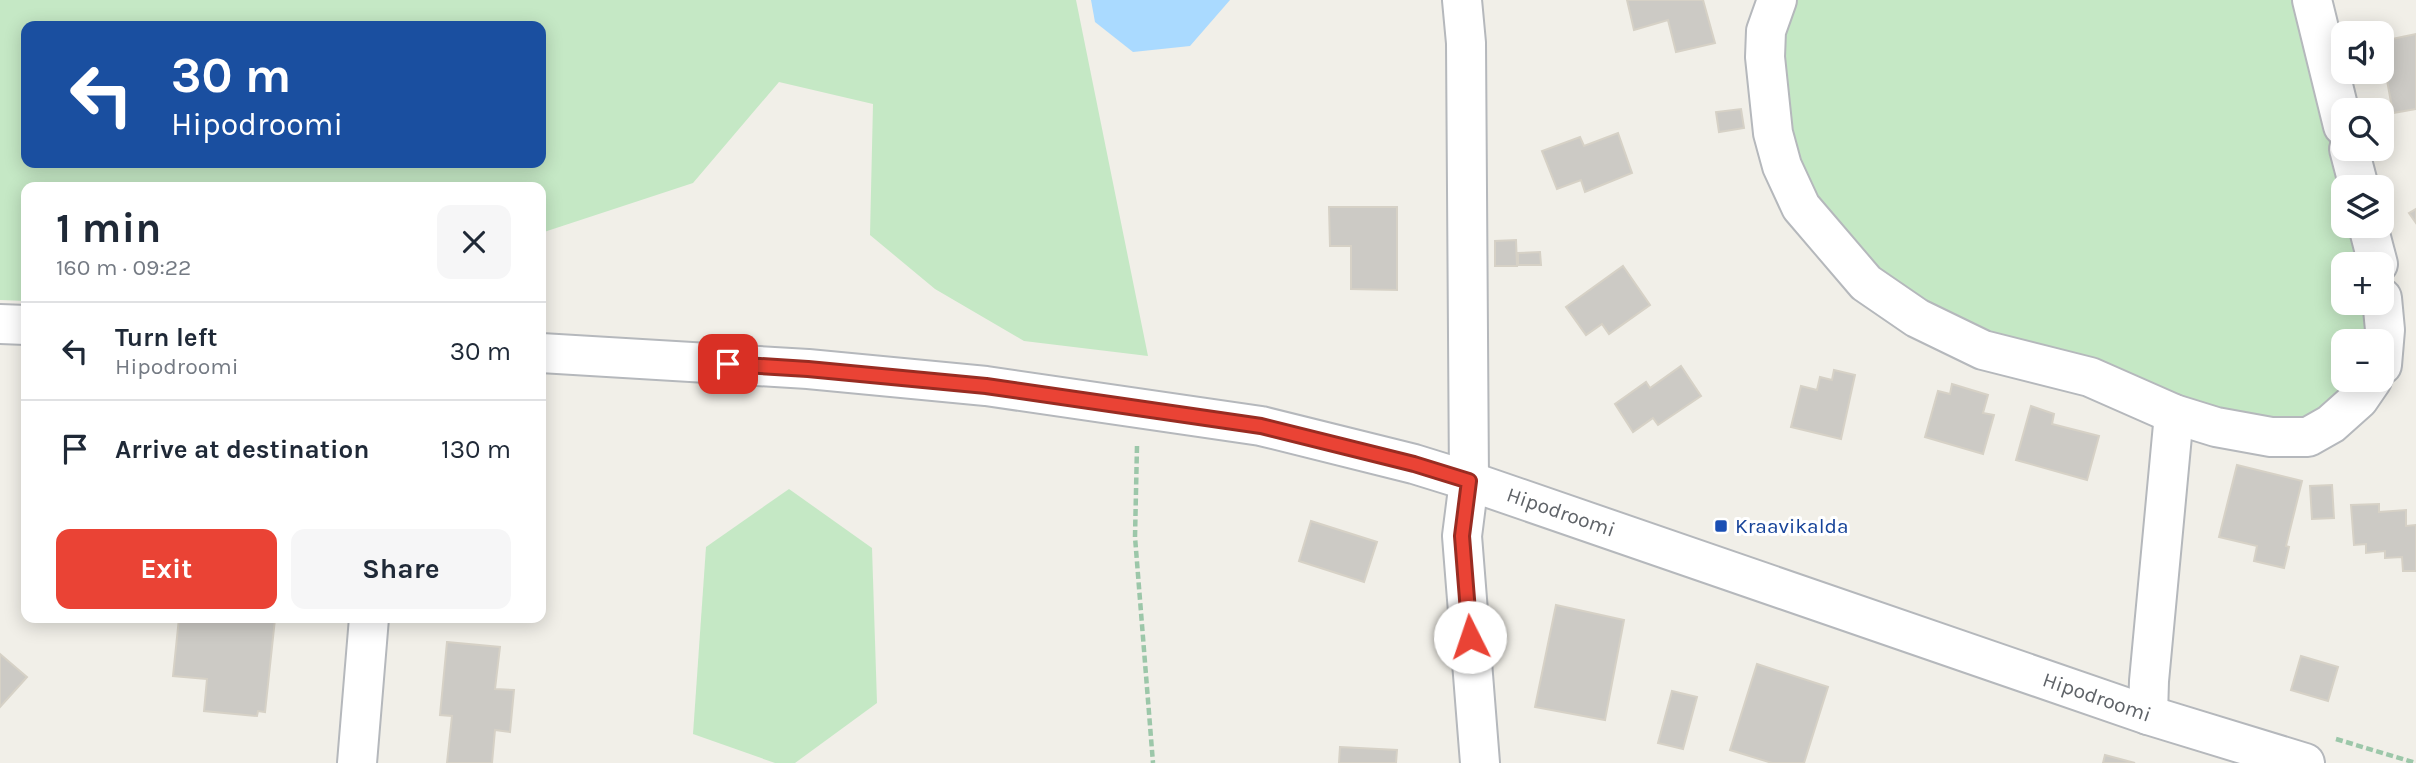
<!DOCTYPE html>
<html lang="en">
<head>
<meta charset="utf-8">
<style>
	body { margin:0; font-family:Karla,sans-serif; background:#f6f6f7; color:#1f2937; height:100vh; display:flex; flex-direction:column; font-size:26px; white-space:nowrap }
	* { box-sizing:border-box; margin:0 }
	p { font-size:23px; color:#747a83 }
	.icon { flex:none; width:38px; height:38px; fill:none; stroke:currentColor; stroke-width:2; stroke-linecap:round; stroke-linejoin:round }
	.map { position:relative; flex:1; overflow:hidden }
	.drawer { position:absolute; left:21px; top:182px; width:525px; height:441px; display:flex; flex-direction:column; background:#fff; border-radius:14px; box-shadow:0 4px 18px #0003 }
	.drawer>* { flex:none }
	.top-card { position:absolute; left:21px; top:21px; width:525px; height:147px; border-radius:14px; box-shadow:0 4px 18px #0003; background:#1a4fa0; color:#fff; overflow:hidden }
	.fabs { position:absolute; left:2331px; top:21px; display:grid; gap:14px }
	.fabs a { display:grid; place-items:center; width:63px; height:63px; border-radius:14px; background:#fff; box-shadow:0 4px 18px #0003; font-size:35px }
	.pin { position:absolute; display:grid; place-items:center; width:60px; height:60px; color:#fff; margin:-30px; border-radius:14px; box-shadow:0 4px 10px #0006 }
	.me { position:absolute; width:77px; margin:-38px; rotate:356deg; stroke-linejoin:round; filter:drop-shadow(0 0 5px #0008) }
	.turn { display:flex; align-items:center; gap:24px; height:147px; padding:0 35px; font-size:32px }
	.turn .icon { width:91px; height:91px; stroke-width:2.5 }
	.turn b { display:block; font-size:49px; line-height:60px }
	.round { display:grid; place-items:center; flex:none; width:74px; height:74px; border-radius:14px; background:#f6f6f7 }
	.head { display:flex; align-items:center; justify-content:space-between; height:119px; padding:0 35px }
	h1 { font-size:42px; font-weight:700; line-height:52px }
	.cta { display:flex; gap:14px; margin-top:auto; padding:14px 35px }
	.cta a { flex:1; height:80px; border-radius:14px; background:#ea4335; color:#fff; font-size:28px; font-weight:700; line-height:80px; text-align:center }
	.cta a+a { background:#f6f6f7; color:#1f2937 }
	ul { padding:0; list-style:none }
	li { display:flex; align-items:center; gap:21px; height:98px; padding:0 35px; border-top:2px solid #e0e1e3 }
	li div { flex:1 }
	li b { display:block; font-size:26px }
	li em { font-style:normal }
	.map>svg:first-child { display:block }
	.green { fill:#c5e8c5; fill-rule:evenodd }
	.water { fill:#aadaff }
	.building { fill:#cccac5; stroke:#d6d1c6; stroke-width:2 }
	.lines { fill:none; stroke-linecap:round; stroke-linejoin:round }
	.minor-casing { stroke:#b5b8bc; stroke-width:42 }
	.path { stroke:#9cc7a9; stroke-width:4.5; stroke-dasharray:7 3.5; stroke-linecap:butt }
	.minor { stroke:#fff; stroke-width:38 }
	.route-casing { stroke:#982c22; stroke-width:18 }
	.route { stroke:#ea4335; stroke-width:12 }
	.transit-dot { fill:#1a4fb4; stroke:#fff; stroke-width:2.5 }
	.labels { text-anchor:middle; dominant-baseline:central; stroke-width:6; stroke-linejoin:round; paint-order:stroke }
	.street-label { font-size:21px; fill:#5f6368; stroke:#fff }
	.transit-label { font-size:21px; fill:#164399; stroke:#fff; text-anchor:start }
</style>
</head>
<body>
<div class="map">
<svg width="2416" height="763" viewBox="0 0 2416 763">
	<rect width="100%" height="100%" fill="#f1efe8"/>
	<g class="green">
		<path d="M0,0H1076L1148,356L1024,341L935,289L870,235L873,104L779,82L693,183L541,233V187H26V301L0,300ZM26,26H541V163H26Z"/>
		<polygon points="1786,0 2302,0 2343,187 2343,226 2357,226 2366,264 2343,264 2343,303 2375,303 2367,341 2343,341 2343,380 2352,380 2305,423 2209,412 1889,294 1848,255 1788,154 1770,45"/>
		<polygon points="789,489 872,548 877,703 795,763 775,763 693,734 706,547"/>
	</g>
	<polygon class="water" points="1091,0 1230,0 1190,46 1133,52 1095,22"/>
	<g class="building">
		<polygon points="1627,0 1703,0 1715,43 1676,52 1668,20 1634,30"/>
		<polygon points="2416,34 2416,109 2393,113 2382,53 2382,41"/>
		<polygon points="1741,109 1744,128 1719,132 1716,112"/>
		<polygon points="1618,133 1632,173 1585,192 1581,180 1557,189 1542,151 1580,137 1584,146"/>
		<polygon points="1329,207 1397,207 1397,290 1351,289 1351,246 1330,246"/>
		<polygon points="2416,209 2416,223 2409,213"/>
		<polygon points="1516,240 1517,266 1495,266 1495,241"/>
		<polygon points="1540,252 1541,265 1518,265 1518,253"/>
		<polygon points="1623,266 1650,305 1609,334 1602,324 1586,335 1566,307"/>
		<polygon points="1681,366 1701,396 1658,425 1653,418 1633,432 1615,404 1646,382 1650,388"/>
		<polygon points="1834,370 1855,375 1841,439 1791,427 1801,386 1817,390 1820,377 1832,380"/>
		<polygon points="1952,384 1988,395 1983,413 1994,415 1983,454 1925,437 1938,391 1950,394"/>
		<polygon points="2031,406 2054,414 2052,424 2099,436 2087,480 2016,460"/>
		<polygon points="2237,465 2302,481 2286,546 2289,547 2284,568 2254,561 2257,546 2219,537"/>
		<polygon points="2332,485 2334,518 2312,519 2310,486"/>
		<polygon points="2379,504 2379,512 2406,510 2406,526 2416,525 2416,571 2403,571 2402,557 2385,558 2385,551 2366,553 2366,544 2354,545 2351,505"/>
		<polygon points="1311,521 1377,542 1364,582 1299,561"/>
		<polygon points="1556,605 1624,620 1605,720 1535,707"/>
		<polygon points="179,618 275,619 265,712 258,711 257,716 204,711 207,679 173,676"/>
		<polygon points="447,642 500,647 495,689 514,690 510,732 495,730 492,763 447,763 452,716 440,715"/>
		<polygon points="0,654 27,677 0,707"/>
		<polygon points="2301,656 2338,667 2328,701 2291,690"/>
		<polygon points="1757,664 1828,687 1804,763 1772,763 1730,750"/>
		<polygon points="1672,691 1697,697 1683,749 1658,743"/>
		<polygon points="1340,747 1397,750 1396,763 1339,763"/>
		<polygon points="2105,755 2135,763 2103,763"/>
	</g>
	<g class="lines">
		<g class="minor-casing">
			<g id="minor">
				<polyline points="1462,0 1466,43 1469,481 1462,536 1480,763"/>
				<polyline points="1777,0 1766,31 1765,57 1773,133 1782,166 1801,207 1866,283 1917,318 1983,350 2090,377 2174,414 2216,427 2271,437 2308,437 2331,424 2359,399 2372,380"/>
				<polyline points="2312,0 2343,126"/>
				<polyline points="2349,149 2359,187"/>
				<polyline points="2368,226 2378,264"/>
				<polyline points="2382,298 2385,330 2382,365"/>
				<polyline points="0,324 26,325"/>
				<polyline points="541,353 808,369 986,386 1261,426 1414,464 1469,481 2148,715 2305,763"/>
				<polyline points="2148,715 2149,681 2174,414"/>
				<polyline points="357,763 369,618"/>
			</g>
		</g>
		<g class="path">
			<polyline points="1137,446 1135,537 1153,763"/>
			<polyline points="2336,739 2416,763"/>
		</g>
		<use href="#minor" class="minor"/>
	</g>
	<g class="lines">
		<g class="route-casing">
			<polyline id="route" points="728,364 808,369 986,386 1261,426 1414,464 1469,481 1462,536 1470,637"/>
		</g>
		<use href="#route" class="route"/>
	</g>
	<rect class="transit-dot" x="1714" y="519" width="14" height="14" rx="3.5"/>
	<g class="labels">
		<g class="street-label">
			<text transform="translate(1561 512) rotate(19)">Hipodroomi</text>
			<text transform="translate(2097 697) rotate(19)">Hipodroomi</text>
		</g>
		<g class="transit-label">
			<text x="1735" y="526">Kraavikalda</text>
		</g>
	</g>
</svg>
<div class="fabs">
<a><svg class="icon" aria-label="sound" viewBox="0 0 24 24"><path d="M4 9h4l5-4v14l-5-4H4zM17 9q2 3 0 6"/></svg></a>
<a><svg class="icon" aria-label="search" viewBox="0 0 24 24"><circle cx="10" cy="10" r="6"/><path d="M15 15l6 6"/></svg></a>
<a><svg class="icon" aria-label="layers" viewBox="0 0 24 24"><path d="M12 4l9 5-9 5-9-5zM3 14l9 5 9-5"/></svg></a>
<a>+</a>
<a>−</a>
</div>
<div class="pin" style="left:728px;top:364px;background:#d93025"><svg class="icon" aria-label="arrive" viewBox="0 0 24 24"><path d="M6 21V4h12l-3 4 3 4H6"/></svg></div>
<svg class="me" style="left:1470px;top:637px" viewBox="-20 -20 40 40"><circle r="19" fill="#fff"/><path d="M0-13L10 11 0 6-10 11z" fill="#ea4335"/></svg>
<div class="top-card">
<div class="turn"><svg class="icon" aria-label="left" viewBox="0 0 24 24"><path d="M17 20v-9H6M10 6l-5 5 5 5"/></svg><div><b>30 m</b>Hipodroomi</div></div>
</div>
<section class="drawer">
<div class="head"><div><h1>1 min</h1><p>160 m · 09:22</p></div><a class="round"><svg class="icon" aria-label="close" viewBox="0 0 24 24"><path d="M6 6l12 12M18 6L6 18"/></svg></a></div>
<ul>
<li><svg class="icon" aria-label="left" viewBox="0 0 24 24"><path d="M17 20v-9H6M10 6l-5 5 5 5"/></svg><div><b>Turn left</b><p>Hipodroomi</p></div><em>30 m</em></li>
<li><svg class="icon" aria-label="arrive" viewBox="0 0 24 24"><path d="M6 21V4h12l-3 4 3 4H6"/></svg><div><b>Arrive at destination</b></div><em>130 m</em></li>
</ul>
<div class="cta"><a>Exit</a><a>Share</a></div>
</section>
</div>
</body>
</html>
